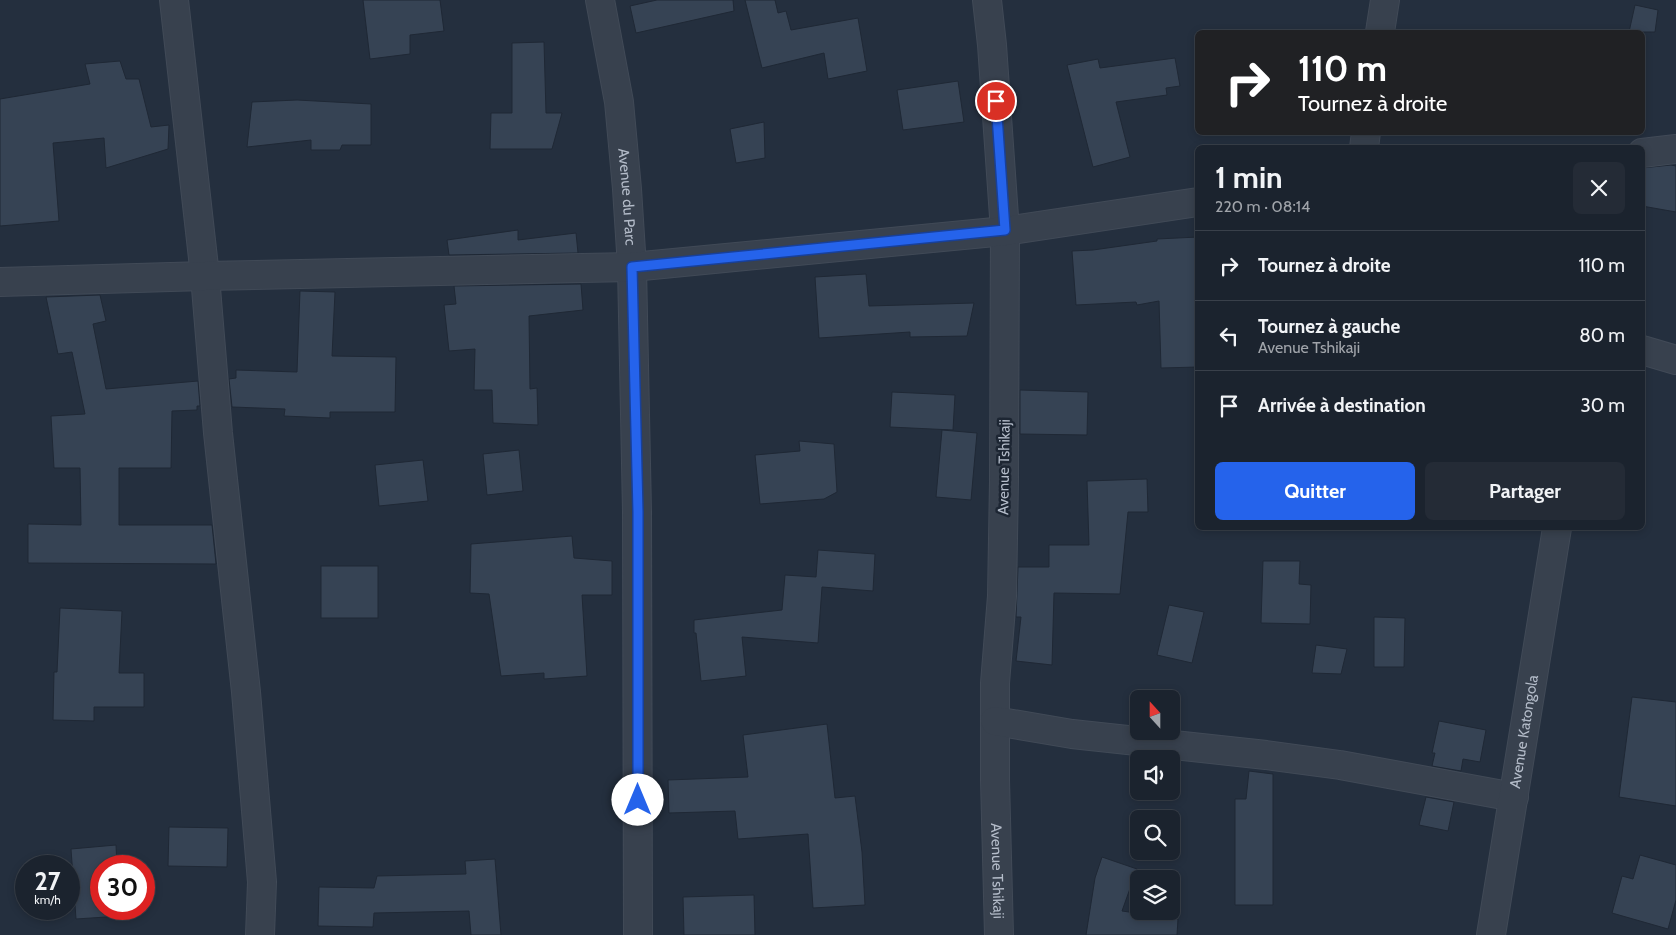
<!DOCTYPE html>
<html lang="fr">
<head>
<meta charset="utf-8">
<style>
	body { margin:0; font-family:Cabin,sans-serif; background:#242b36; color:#f1f3f6; height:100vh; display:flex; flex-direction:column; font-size:19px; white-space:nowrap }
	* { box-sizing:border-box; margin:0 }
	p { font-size:16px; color:#a0a4aa }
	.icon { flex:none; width:28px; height:28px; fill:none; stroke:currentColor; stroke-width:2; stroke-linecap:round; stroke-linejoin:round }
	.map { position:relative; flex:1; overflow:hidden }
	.side { position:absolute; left:1195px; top:145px; width:450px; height:385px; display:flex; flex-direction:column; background:#1b232e; border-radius:8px; box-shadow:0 2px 8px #0003,0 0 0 1px #39404a }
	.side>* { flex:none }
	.top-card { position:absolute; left:1195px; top:30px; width:450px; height:105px; border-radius:8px; box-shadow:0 2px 8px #0003,0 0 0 1px #39404a; background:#202124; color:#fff; overflow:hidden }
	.needle { width:32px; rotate:339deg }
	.fabs { position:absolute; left:1130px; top:690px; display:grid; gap:10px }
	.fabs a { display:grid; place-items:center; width:50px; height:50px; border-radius:8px; background:#1b232e; box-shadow:0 2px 8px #0003,0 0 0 1px #39404a; font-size:25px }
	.speed { position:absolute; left:15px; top:855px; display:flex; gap:10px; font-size:25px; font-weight:700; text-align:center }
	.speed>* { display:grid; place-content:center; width:65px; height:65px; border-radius:50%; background:#1b232e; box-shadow:0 2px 8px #0003,0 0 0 1px #39404a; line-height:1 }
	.speed small { font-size:12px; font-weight:400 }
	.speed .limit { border:8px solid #d22; background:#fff; color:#111 }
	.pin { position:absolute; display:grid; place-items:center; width:42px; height:42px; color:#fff; margin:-21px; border:2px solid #fff; border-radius:50%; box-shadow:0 1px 5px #0007 }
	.me { position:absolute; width:55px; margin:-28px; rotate:0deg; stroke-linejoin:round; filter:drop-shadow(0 0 4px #0008) }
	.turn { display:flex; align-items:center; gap:18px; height:105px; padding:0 20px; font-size:22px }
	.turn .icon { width:65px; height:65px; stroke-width:2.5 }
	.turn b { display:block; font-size:35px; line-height:42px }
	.round { display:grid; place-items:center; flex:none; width:52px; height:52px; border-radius:8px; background:#242b36 }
	.summary { display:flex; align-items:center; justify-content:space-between; height:85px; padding:0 20px }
	h1 { font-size:30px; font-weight:800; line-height:38px }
	.primary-button { display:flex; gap:10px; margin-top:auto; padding:10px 20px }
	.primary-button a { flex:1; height:58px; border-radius:8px; background:#2563eb; color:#fff; font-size:20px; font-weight:800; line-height:58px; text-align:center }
	.primary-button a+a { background:#242b36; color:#f1f3f6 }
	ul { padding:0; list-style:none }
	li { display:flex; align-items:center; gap:15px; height:70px; padding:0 20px; border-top:1px solid #39404a }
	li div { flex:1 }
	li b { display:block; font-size:19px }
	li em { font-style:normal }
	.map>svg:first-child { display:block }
	.building { fill:#364354; stroke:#1f2835 }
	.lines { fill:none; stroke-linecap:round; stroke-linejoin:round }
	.minor-casing { stroke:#414a57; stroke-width:30 }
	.minor { stroke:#38414e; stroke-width:28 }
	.route-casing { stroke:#184099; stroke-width:12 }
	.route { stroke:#2563eb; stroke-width:9 }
	.labels { text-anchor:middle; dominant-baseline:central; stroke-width:5; stroke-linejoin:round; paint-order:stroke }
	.street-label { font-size:15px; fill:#b4bcc9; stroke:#1d2633 }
</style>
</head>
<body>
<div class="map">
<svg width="1676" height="935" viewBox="0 0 1676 935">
	<rect width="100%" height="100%" fill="#242f3e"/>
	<g class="building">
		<polygon points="363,0 440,0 444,31 410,35 410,54 370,59"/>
		<polygon points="657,0 733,0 734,11 636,33 630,6"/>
		<polygon points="745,0 775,0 778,13 786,11 791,30 858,18 867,71 828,79 824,53 762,68"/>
		<polygon points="1635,5 1658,10 1655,32 1629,32"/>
		<polygon points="544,42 546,113 562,113 552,149 490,149 491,113 512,113 512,43"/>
		<polygon points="1175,58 1180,86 1166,88 1167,95 1116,102 1130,157 1093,167 1067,65 1098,59 1100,68"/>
		<polygon points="120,61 126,79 139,79 151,127 169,125 168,149 106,168 104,138 53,143 59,221 0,226 0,99 90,84 85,64"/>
		<polygon points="958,81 964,122 903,130 897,90"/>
		<polygon points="297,100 371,104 371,145 342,145 340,150 311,150 311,140 247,147 252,102"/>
		<polygon points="764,122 765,158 736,163 730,129"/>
		<polygon points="1671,165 1676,166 1676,212 1642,206 1642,168"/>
		<polygon points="518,230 518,240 576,233 578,253 449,255 447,240"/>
		<polygon points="1198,237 1198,367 1161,368 1159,301 1137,305 1136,302 1076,305 1072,251 1093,250 1157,241 1157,239"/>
		<polygon points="866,274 869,306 974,303 967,336 910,337 910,332 819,338 815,277"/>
		<polygon points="581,284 583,310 529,316 530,389 537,388 538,425 493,423 492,390 474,390 475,349 449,351 444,305 456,304 454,286"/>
		<polygon points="300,291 335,292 332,356 396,357 395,412 330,412 330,418 284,416 285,409 232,407 229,379 236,378 236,370 297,372"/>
		<polygon points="100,295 106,321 93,324 106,389 198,381 200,406 197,406 197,410 172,411 171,468 119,468 119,525 212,525 216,564 28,563 28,524 81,525 80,468 54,468 51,416 85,414 72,352 58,354 46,297"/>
		<polygon points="1020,390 1088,392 1087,435 1020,434"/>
		<polygon points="892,392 955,395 953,430 890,427"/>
		<polygon points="942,430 977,433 971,500 936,497"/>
		<polygon points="799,441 834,444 837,492 824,499 760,504 755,455 800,451"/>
		<polygon points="519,450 523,491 487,495 483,454"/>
		<polygon points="423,460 428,501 379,506 375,465"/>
		<polygon points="1147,479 1148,512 1128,512 1120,594 1054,593 1052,665 1016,661 1021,617 1016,617 1018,567 1049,567 1049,545 1089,545 1087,481"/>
		<polygon points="572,536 574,558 612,561 612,595 582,595 587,676 544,679 544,673 501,676 489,594 470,593 471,544"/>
		<polygon points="818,550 875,554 873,591 822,587 818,643 742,637 746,676 701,681 696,633 694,633 694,620 782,610 785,575 816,577"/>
		<polygon points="1263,561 1300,561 1299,584 1311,585 1310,624 1261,623"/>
		<rect x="321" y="566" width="57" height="52"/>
		<polygon points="1169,605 1204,612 1192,663 1157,655"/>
		<polygon points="60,608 122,611 119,673 144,673 144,707 94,707 94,721 53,720 54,672 57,672"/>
		<polygon points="1374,617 1405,618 1404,667 1374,667"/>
		<polygon points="1316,645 1347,649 1341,674 1312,673"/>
		<polygon points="1632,697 1676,702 1676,806 1619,797"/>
		<polygon points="1439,721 1486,730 1480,762 1463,759 1461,771 1432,766 1435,753 1432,753"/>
		<polygon points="827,724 835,798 855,796 862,852 865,905 813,908 808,834 738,839 735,811 669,813 668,780 748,777 743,735"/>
		<polygon points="1249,771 1273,774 1273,905 1235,905 1235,799 1246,799"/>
		<polygon points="1426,797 1454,802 1448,831 1419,825"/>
		<polygon points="169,827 228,828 227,867 168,866"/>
		<polygon points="116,845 117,866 101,866 101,909 120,909 121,916 76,919 71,849"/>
		<polygon points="1640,855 1676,865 1676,900 1668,929 1612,913 1622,876 1633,879"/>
		<polygon points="1102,857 1137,869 1122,911 1178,919 1177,935 1086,935 1095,878"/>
		<polygon points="495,859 501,935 471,935 469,911 374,913 373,927 318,926 319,887 374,888 377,876 466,874 465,861"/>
		<polygon points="754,895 755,935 684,935 683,897"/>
	</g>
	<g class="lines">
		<g class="minor-casing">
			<g id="minor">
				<polyline points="174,0 205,276 218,433 246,692 262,882 260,935"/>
				<path id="s1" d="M600,0L619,102L627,189L632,267L637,512L638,935"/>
				<path id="s2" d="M987,0L992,45L1005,231L1004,481L1002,596L995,683V780L999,935"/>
				<polyline points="1380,32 1385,0"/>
				<polyline points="1364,148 1366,132"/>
				<polyline points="1642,153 1676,149"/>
				<polyline points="0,282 205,276 632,267 1005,231 1198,202"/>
				<polyline points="1642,350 1676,360"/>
				<polyline points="995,721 1072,734 1266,755 1340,765 1514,797"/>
				<path id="s3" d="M1491,935L1557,528"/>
			</g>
		</g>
		<use href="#minor" class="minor"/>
	</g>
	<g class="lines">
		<g class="route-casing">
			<polyline id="route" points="638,800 638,512 632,267 1005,230 996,101"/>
		</g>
		<use href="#route" class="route"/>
	</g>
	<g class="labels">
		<g class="street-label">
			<text stroke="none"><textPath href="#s1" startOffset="199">Avenue du Parc</textPath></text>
			<text transform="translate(1004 467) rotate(-89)">Avenue Tshikaji</text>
			<text stroke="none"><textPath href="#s3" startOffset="206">Avenue Katongola</textPath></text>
			<text stroke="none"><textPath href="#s2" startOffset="872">Avenue Tshikaji</textPath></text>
		</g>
	</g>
</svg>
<div class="fabs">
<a><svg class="needle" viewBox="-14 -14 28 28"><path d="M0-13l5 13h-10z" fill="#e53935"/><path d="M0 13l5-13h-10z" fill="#a0a4aa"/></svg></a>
<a><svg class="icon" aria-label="sound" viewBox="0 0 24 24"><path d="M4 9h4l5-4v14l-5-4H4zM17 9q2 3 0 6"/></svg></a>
<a><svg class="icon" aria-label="search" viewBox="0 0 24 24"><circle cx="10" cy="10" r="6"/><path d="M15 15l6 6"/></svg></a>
<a><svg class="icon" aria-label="layers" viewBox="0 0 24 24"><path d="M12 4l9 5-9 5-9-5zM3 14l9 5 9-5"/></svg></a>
</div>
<div class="speed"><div>27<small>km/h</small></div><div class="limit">30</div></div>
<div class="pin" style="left:996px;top:101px;background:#d93025"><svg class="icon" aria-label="arrive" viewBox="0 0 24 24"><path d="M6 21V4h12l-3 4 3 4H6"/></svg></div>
<svg class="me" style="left:638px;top:800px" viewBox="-20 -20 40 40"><circle r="19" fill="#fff"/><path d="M0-13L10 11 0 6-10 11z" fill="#2563eb"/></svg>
<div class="top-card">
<div class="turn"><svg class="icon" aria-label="right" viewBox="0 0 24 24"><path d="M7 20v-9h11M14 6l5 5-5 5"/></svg><div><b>110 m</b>Tournez à droite</div></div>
</div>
<section class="side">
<div class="summary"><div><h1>1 min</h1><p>220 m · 08:14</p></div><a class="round"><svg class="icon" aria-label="close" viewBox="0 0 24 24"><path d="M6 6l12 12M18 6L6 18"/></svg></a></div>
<ul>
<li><svg class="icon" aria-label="right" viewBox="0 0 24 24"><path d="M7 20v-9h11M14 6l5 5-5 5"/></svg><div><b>Tournez à droite</b></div><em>110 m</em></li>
<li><svg class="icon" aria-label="left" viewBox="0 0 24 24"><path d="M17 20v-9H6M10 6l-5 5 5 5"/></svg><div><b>Tournez à gauche</b><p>Avenue Tshikaji</p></div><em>80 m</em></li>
<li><svg class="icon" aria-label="arrive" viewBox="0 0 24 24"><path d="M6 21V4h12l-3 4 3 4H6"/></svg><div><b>Arrivée à destination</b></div><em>30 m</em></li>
</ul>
<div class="primary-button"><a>Quitter</a><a>Partager</a></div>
</section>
</div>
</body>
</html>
